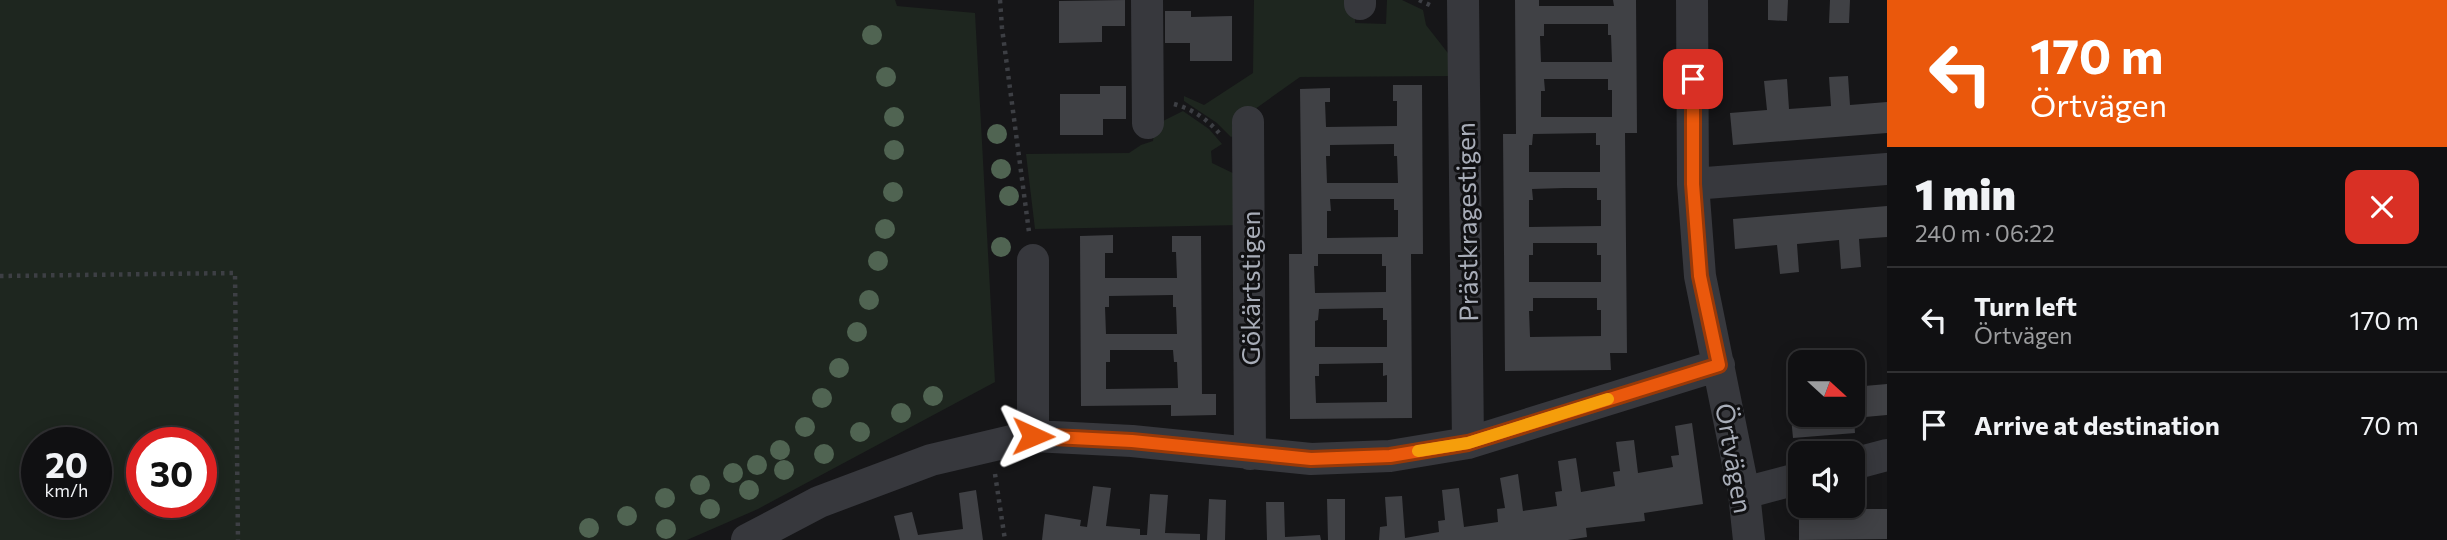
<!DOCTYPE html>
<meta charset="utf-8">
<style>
body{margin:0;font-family:Commissioner,sans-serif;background:#19191b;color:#f1f3f6;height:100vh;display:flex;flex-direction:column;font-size:26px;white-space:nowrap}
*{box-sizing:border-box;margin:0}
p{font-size:23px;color:#9c9d9f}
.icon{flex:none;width:38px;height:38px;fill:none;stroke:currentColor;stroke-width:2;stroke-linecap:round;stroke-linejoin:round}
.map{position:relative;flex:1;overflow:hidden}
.details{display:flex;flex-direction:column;background:#101012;width:560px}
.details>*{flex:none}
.hud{background:#ea580c;color:#fff;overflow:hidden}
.needle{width:46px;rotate:111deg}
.controls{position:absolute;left:1788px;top:350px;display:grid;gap:14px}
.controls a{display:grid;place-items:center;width:77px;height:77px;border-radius:14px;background:#101012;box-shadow:0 4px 18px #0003,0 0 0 2px #303032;font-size:35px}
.speed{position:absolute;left:21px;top:427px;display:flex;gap:14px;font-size:35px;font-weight:700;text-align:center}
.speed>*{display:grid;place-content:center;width:91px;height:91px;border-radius:50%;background:#101012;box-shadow:0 4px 18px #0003,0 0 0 2px #303032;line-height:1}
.speed small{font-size:18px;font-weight:400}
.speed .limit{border:10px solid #d22;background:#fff;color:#111}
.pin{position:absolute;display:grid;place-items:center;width:60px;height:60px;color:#fff;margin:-30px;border-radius:14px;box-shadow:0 4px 10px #0006}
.me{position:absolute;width:77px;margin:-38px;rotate:91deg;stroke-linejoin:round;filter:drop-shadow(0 0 5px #0008)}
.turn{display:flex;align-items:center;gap:24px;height:147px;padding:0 28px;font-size:32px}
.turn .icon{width:91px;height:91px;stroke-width:2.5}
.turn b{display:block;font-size:49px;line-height:60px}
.round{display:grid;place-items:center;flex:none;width:74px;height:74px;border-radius:14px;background:#19191b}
.summary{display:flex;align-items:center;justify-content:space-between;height:119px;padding:0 28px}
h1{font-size:42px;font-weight:800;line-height:52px}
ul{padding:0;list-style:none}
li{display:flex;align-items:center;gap:21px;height:105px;padding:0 28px;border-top:2px solid #303032}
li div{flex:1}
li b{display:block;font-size:26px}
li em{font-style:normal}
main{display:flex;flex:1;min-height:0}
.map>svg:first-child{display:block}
.green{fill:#1e261f;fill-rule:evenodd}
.building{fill:#404145;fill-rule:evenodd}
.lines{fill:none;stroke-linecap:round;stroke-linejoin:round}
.path{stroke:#3d3f44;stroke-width:4.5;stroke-dasharray:3.5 5;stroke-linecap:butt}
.minor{stroke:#37383d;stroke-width:32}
.tree{fill:#506452}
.route-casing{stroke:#983908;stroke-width:18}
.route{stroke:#ea580c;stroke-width:12}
.slow{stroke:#f59e0b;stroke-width:12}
.labels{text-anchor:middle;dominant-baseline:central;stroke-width:6;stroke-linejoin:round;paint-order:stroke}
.street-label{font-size:26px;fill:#a8adb8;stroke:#111113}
</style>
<main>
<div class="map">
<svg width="1887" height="540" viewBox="0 0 1887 540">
<rect width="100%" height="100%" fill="#161618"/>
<path class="green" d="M0,0h895l2,6 78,7 20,369 -237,127 -71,31h-687zM37,443h59v59h-59zM142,443h59v59h-59z
M1254,0h101v23l31,1 1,-24h15l21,10 3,15 25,32 5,19 -156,1 -59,42v12l-10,6 -14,-14 -33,-22v-5l20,9 49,-32z
M1183,111l26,18 13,15 -11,7 1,12 29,14 1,48 -207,4 -9,-75 103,-1 12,-8 12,-4 2,-16z"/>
<path class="building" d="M1125,0v26h-23v16l-43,1v-42z
M1515,0h24v6h75l-1,-6h23l1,133h-12l2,220h-17l1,17 -106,1 -2,-237h13zM1544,24h64v11h3l1,27h-71l-1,-26h4zM1544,79h64v11h4v27h-71v-26h4zM1596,133v12h4v27h-71v-27h3l1,-11zM1564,188h33v12h4v26l-72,1v-27h4l-1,-11zM1533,243h64v12h4v27h-72v-27h4zM1533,298h64v12h4v26l-71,1 -1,-26h4z
M1768,0h20l-1,21 -19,-1z
M1830,0h20l-1,23h-20z
M1165,11h26v6l41,-1v45h-42v-18h-25z
M1848,76l2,29 37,-3v31l-154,12 -3,-32 37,-3 -3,-29 23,-2 2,30 42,-3 -2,-29z
M1393,85h29l1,169h-12l1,164 -122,1 -1,-165h13l-2,-165 30,-1v14h-5l1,25 71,-1v-25h-4zM1394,144v12h3l1,27h-71l-1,-27h4v-11zM1330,199h64v11h4v27l-71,1v-27h4zM1318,254h64v12h4v26l-71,1 -1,-27h4zM1383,308v12h4v27h-72v-26l3,-1 1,-11zM1383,363v13l4,-1v27l-71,1 -1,-27h4v-12z
M1100,86h26v33h-23v16h-43v-41h40z
M1887,206v31l-28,2 2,28 -20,2 -2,-29 -42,4 2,28 -19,2 -3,-29 -42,4 -2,-30z
M1113,235v18h-8v25h72l-1,-26h-4v-16h29l1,158h14v21l-45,1v-11l-90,1 -1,-170zM1173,295v12h3l1,27h-71l-1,-27h4v-11zM1110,350h63l1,12h3l1,26 -72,1v-27h4z
M1887,384v31l-33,3 1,15 -62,5 -3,-31 11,-1v9h52v-28z
M1692,423l11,81 -59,9 1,8 -59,7 1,9 -19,3h-189l1,-13 7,-1 -2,-29 17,-1 3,42 34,-6 -1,-11 7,-1 -3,-30 17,-2 5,39 34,-5 -1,-13 8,-1 -5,-30 18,-4 5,37 34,-5 -2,-14 7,-1 -4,-30 18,-3 5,34 34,-6 -2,-14 7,-1 -4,-29 18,-2 4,33 35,-6 -2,-11 8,-1 -4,-29z
M1093,486l18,2 -5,38 34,3v6h7l3,-41 18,1 -3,38 35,1v6h-158l3,-26 36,6 -1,6 7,1z
M976,490l7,50h-83l-6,-24 18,-4 6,23 45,-6 -4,-36z
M1209,499l17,1 -1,40h-18z
M1327,499h18v41h-17z
M1266,502h18l1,35 35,-2 1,5h-54z
M1799,509h88v30l-88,1z"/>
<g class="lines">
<path class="path" d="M1000,0l2,28 27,204
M1419,0l15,7
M1174,104c18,5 33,15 45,29
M0,276l235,-3 3,267
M995,474l10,66"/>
<path class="minor" d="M1147,0l1,123
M1360,0v4
M1463,0l5,443
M1692,0l1,184 7,92 44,217 5,47
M1248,122l2,332
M1693,184l194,-15
M1033,436v-176
M1853,464l34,-9
M1744,493l57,-15
M747,540l72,-38 112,-42 102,-24 99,5 179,18 79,-3 78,-13 251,-78"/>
</g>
<g class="tree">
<circle cx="872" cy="35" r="10"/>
<circle cx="886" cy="77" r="10"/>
<circle cx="894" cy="117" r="10"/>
<circle cx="997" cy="134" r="10"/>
<circle cx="894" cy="150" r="10"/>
<circle cx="1001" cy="169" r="10"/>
<circle cx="893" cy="192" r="10"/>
<circle cx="1009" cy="196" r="10"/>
<circle cx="885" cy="229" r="10"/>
<circle cx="1001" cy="247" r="10"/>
<circle cx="878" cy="261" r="10"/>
<circle cx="869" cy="300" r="10"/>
<circle cx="857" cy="332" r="10"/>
<circle cx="839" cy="368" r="10"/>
<circle cx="933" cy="396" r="10"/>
<circle cx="822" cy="398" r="10"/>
<circle cx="901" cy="413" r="10"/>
<circle cx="805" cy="427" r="10"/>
<circle cx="860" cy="432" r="10"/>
<circle cx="780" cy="450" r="10"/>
<circle cx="824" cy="454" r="10"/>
<circle cx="757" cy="465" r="10"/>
<circle cx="784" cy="470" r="10"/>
<circle cx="733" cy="473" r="10"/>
<circle cx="700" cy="485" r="10"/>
<circle cx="749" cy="490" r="10"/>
<circle cx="665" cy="498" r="10"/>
<circle cx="710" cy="509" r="10"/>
<circle cx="627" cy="516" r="10"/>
<circle cx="589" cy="528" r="10"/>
<circle cx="666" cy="529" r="10"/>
</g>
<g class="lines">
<g class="route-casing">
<path id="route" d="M1033,436l99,5 179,18 79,-3 78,-13 251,-78 -19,-89 -7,-92v-105"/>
</g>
<use href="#route" class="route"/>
<path class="slow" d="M1418,451l50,-8 140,-44"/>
</g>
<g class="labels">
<g class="street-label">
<text transform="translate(1466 222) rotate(-91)">Prästkragestigen</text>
<text transform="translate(1249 288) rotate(-90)">Gökärtstigen</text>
<text transform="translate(1735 458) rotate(80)">Örtvägen</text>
</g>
</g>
</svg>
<div class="controls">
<a><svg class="needle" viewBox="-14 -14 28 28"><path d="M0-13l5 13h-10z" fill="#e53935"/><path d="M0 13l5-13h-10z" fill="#9c9d9f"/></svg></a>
<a><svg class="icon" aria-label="sound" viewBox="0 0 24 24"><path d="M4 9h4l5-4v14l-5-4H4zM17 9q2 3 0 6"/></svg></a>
</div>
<div class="speed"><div>20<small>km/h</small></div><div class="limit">30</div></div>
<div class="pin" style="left:1693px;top:79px;background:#d93025"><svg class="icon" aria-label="arrive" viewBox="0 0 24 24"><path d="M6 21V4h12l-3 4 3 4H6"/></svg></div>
<svg class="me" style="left:1033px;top:436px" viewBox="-20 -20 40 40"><path d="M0-17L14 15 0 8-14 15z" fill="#ea580c" stroke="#fff" stroke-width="4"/></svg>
</div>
<section class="details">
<div class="hud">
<div class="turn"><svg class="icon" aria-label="left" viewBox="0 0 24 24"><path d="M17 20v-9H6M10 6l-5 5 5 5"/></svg><div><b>170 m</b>Örtvägen</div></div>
</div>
<div class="summary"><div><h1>1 min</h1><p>240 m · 06:22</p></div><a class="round" style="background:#d93025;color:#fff"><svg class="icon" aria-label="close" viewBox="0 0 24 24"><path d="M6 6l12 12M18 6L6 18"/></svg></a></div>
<ul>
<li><svg class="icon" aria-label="left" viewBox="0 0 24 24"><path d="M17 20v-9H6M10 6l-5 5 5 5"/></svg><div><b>Turn left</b><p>Örtvägen</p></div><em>170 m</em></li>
<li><svg class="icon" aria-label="arrive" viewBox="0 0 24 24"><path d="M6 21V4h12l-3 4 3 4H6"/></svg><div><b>Arrive at destination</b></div><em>70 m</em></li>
</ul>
</section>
</main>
